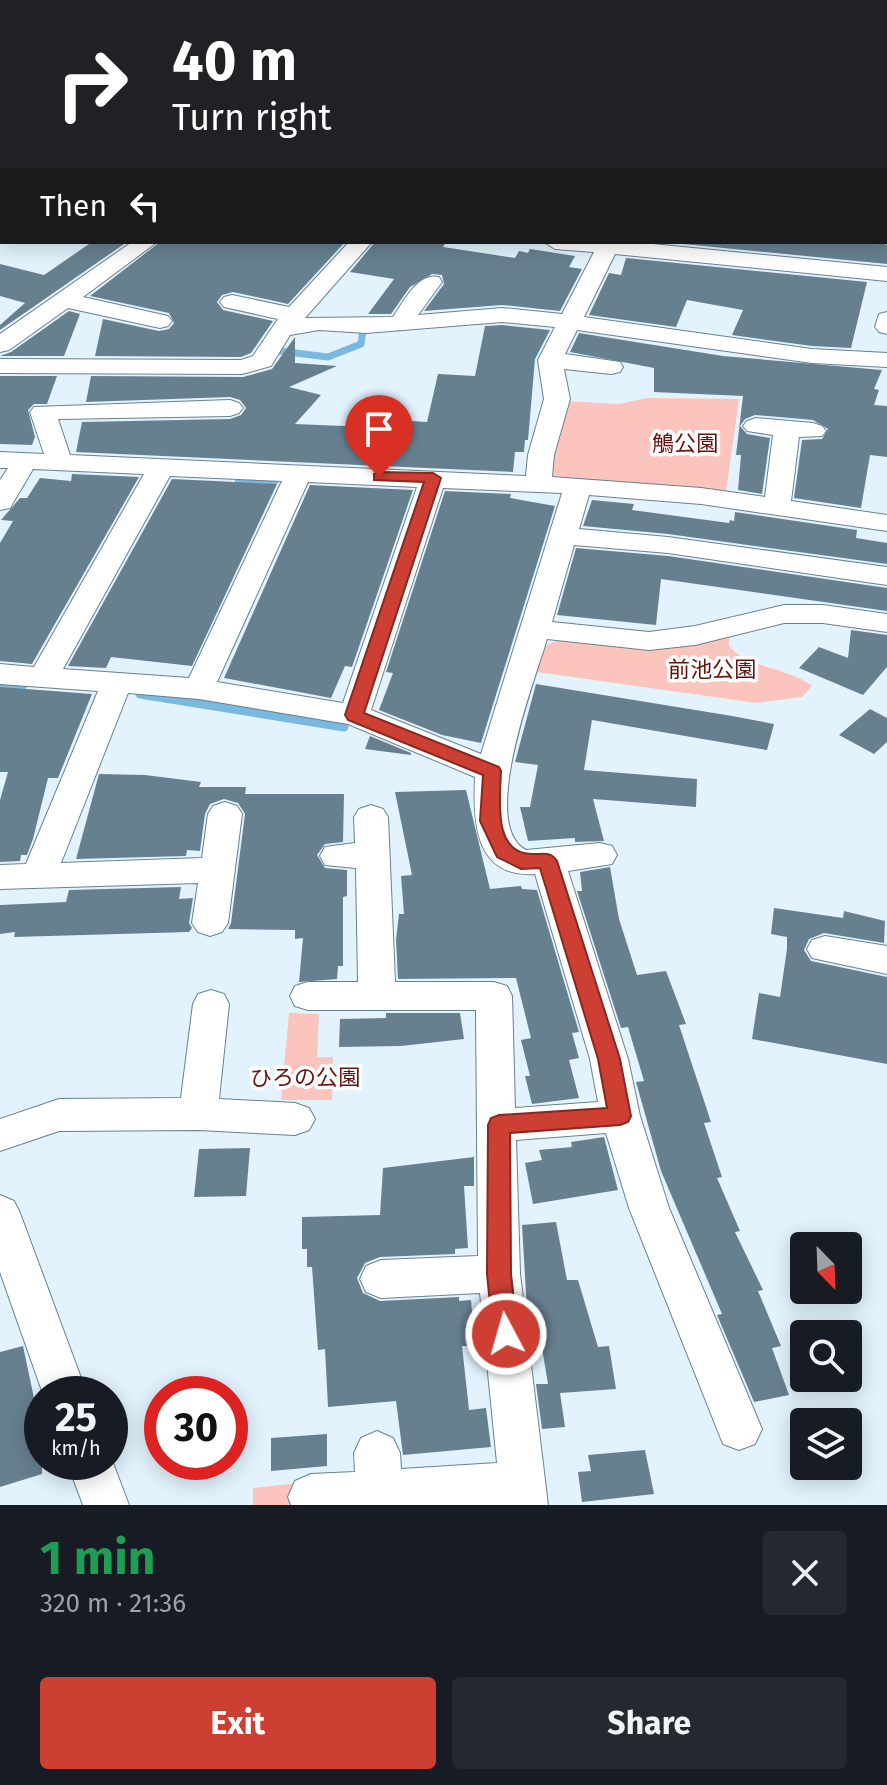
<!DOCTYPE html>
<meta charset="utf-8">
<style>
body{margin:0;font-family:"Fira Sans","Noto Sans JP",sans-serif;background:#242831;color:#f1f3f6;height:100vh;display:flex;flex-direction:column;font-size:30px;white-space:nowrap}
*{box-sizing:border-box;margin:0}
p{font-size:26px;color:#9ea1a6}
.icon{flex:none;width:44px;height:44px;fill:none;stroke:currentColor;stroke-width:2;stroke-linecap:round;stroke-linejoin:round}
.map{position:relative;height:1505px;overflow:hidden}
.panel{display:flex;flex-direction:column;background:#171b24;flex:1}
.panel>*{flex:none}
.guide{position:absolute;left:0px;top:0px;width:888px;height:244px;box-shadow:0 4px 20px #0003;background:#202124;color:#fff;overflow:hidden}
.needle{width:52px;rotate:157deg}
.tools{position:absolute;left:790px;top:1232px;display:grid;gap:16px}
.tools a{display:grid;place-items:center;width:72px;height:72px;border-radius:8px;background:#171b24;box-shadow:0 4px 20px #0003;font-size:40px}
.speed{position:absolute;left:24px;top:1376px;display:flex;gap:16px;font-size:40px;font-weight:700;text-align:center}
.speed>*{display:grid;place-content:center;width:104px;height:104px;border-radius:50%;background:#171b24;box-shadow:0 4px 20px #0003;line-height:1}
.speed small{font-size:20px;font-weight:400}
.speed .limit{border:12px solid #d22;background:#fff;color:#111}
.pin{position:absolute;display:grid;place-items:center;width:68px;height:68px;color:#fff;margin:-82px -34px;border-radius:50% 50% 50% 0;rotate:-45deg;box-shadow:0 0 8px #0007}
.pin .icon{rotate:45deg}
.me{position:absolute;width:88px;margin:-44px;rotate:354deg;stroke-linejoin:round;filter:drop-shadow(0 0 6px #0008)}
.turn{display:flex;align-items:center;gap:28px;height:168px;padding:0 40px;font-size:36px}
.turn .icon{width:104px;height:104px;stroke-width:2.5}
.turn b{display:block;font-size:56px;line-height:68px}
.then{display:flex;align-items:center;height:76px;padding:0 40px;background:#0003;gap:16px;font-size:30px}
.round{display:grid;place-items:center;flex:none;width:84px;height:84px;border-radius:8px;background:#242831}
.headline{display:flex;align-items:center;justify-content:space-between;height:136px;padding:0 40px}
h1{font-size:48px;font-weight:700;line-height:60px;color:#1e9e55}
.cta{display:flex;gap:16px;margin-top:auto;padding:16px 40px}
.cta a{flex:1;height:92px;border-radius:8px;background:#cd3f33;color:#fff;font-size:32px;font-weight:700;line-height:92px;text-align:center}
.cta a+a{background:#242831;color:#f1f3f6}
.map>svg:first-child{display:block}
.green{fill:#fbc4bc}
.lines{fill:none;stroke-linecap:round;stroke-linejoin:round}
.stream-far1{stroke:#79b9e0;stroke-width:7}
.stream{stroke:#79b9e0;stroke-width:9}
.building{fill:#678090}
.minor-casing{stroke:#688191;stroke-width:2}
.highway-casing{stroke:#688191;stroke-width:2}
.minor{fill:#fff;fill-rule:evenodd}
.highway{fill:#fff;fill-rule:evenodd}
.route{fill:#cd3f33;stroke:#852921;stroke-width:2}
.labels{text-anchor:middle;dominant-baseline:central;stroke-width:7;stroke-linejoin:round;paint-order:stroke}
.park-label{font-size:22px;fill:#65130e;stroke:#fff}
</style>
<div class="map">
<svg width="887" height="1505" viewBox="0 0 887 1505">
<rect width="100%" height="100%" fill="#e2f3fd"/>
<path class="green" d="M647,398l92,1 -13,93 -173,-16 -10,-6 19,-69 57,3z
M729,637v8c14,22 60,23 83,41l-10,11 -45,6 -220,-31 7,-26 16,-7 92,10z
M289,1013l30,1 -2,43h16l-1,43h-51z
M299,1483l1,22h-47v-17z"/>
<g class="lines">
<path class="stream-far1" d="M279,351l49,6 33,-13 2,-14
M238,479l37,2"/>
<path class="stream" d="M0,685h23
M140,694l204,33"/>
</g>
<path class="building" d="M92,242h35l-127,88v-5l25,-22 -25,-7v-32l44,11z
M160,242h185l-57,62 -55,-12 -11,3 -5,7 6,8 50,11 -22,32 -10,4 -146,-1 8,-37 56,12 10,-2 5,-6 -5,-10 -79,-17z
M375,242h71l-3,5 72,11 4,-7 9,2 2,-4 45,7 -6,11 13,2 -22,42 -58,-6 -78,6 20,-27 -2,-9 -10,-1 -22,13 -19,27h-23l26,-35 -44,-7z
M663,242h220l4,3v19z
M626,258l241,24 -16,66 -39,-2 -80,-11 11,-25 -56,-10 -11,27 -87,-12 20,-42 12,2z
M69,311l11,3 -16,42h-64l11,-4z
M502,325l48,5 -15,29 -7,81h-3l-1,12h-9l-2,20 -437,-20 6,-30 148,-3 11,-4 5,-7 -6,-8 -10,-3 -144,5 5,-26 152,1 29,-8 23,-32v26l42,3 -48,21 32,8 -26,29 98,4 2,-8 32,2 11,-48 37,2 10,-50z
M579,333l144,23 159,14 -8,19 5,1 -5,15 13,1v51l-17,-2 -9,53 -67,-10 8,-58 20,-1 6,-10 -15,-9 -58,-5 -10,4 -5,7 7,8 23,4 -8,56 -24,-4 3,-35h-5l7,-59 -89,-4v-24l-84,-16z
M57,376l-10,28h-13l-6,6 7,27 -3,8 -32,-1v-68z
M72,474l67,3 -107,187 -32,-3v-118l13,-22 -12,-1 19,-22h7l13,-20 31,3z
M172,479l105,5 -85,182 -81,-9 -5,11 -38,-2z
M310,485l103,5 -61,177 -7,-1 -14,32 -107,-20z
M445,491l66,3 -1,4 45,8 -74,237 -39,-8 -63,-25 14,-37 -7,-1z
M592,500l42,4 -2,6 97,13 1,-3 4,1 1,-9 122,18 -1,8 31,5v21l-219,-30 -85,-8z
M576,548l92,8 219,32v23l-226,-32 -5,46 -99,-10z
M851,630l36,5v32l-24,28 -64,-27 20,-21 29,11z
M536,684l196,32 42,8 -7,26 -175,-30 -8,50 113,9 -1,28 -103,-8 11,42 -29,1v-4l-47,3 -8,-34h10l8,-42 -23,-3z
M0,687l92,7 -34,84h-10l-15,61 -6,16h-6l-1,6 -20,1v-62l8,-28h-8z
M870,709l17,9v24l-13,12 -35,-19z
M370,736l41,17v2l-46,-6z
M99,774l46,1 56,7 -2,5h47l-1,7h99l-1,48 -18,2 -8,11 8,13 22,2v26l-4,1v69h-5l-1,13 -38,3 4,-44 -8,1v-9l-67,-1 3,-6 14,-109 -7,-11 -14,-4 -14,5 -5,10 -5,37 -13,-1 -1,6 -110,3z
M466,790l24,99 31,-3 1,3 15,1 42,142 -7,1 7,25 -10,2 10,38 -47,6 -7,-28h5l-9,-36 10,-2 -15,-60 -118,1 -2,-39 3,-26h5l-3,-38 11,-1 -17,-83z
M610,867l9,52 18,56 29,-4 20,53 -7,1 32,97 -7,1 18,54 -5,1 23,53 -5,1 28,58 -5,1 23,55 -9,2 17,47 -35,7 -37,-87 5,-1 -61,-143 -25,-89 8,-1 -16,-54 -7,1 -44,-137h5l-2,-19z
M181,887l-2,12 14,-1 -4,25 3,5 -3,4 -175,5 1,-5 -15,2v-29l66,-3 3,-12z
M774,908l69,10 1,-7 41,10 -1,22 -60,-10 -15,6 -5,11 7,11 76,16v87l-135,-25 7,-46 21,4 7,-48v-12l-16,-3z
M386,1013h74l4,26 -63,7 -62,1 1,-28 46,-1z
M604,1137l14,53 -85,14 -8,-41 17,-3 -3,-10 33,-3 -1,-5z
M250,1148l-4,48 -52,1 5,-48z
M474,1157v29h-10l4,62 -13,1v5l-75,3 -15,6 -8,15 6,15 17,8 79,-4v4l12,-1 4,46h-13l7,64 17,-2 5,39 -88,8 -7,-54 -68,6 -3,-58 -7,1 -6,-83h-5v-18h-5v-32l78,-2 3,-47z
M556,1222l11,58h11l20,67 11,-1 7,43 -56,4 5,34 -23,2 -6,-45h12l-9,-54 -6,1 -6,-21 -5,-85z
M23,1346l19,90v38l-42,13v-135z
M327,1434v32l-56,5v-33z
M645,1450l9,44 -72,8 -4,-30 13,-1 -3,-16z"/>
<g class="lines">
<g class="minor-casing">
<path id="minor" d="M39,0h31l2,2h-31z
M409,0h20l2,2h-20z
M716,0h34l2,2h-34z
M2,80v12l-2,1v-12z
M886,129h1v13h-1z
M0,141h2l-2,13z
M0,195h2v13h-2z
M886,227l1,1v14l-1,-1z
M132,242h25l-74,55 85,19 4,5 -4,5 -8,2 -92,-20 -59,42 -9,2v-18z
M349,242h23l-67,76 88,-1c11,-16 25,-45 46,-40l3,5 -24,33 84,-7 60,6 32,-62 -39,-3 -11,-7h88l255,25v14l-272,-27 -31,63 228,32 75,4v14l-75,-4 -235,-33 -12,24 55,8 3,5 -3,5 -9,2 -47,-5 6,30 -16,56 -2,22 149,11 64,9 8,-62 -26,-4 -4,-5 4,-5 9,-3 57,5 9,3 4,5 -4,5 -23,1 -8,64 96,14v16l-186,-27 -112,-9 -10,34 89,8 219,30v18l-219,-32 -94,-8 -22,77 97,10 46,-6 89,-21h39l64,9v18l-64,-9h-39l-89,22 -46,5 -102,-11c-12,41 -69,186 -21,211l74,-7 12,3 5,9 -5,9 -44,7 60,188 12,57 29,92 93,221 -7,15 -16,6 -16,-6 -94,-236 -23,-75 -90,7 4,134 28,231h-257l-3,-8 7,-16 16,-7 44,-2 -1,-19 7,-15 16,-7 16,7 7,15 1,16 96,-6 -17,-170 -99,5 -15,-6 -6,-13 6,-13 15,-6 97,-4 -2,-246h-168l-13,-4 -5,-10 5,-10 13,-4h50l-2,-114 -31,-3 -5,-9 5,-9 30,-4 -1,-26 5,-8 12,-4 12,4 5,8 7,165h99l13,4 5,10 3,112 83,-6 -8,-43 -55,-185c-61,4 -62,-53 -60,-97l-127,-53 -149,-25 -71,-6 -67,170 141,-5 6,-44 5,-8 12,-4 12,4 5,8 -14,109 -6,9 -12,4 -12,-4 -6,-9 6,-40 -198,6v-24l26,-1 72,-173 -98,-7v-20l34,3 110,-193 -111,-5 -23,39 -10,2v-30l8,-12h-8v-16l44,2 -14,-42 4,-5 196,-7 9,3 4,5 -4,5 -9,3 -172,3 12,36 456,21 2,-21 16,-56 -6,-39 17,-33 -53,-5 -136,11 -47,-3 -29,5 -19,31 -29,8 -242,-1v-14l241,1 12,-4 25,-37 -54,-12 -4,-5 4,-5 8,-2 57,12zM170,476l112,5 -93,197 -126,-9zM308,482l109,5 -74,216 -126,-21zM443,488l119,5 -81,261 -110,-44z
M887,312v22l-8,-2 -4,-5 4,-13z
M825,936l62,10v28l-75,-16 -5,-9 5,-9z
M211,990l13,4 5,10 -10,95 76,4 14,5 6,11 -6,11 -14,5 -97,-5 -139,1 -59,20v-32l59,-20 122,-1 12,-94 5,-10z
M0,1195l14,6 6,12 67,181h-44l-43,-122z
M110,1455l19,50h-46l-16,-43h43z"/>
</g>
<g class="highway-casing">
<path id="highway" d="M766,0h41l1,2h-41z
M886,5h1v14h-1z"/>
</g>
<use href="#minor" class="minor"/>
<use href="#highway" class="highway"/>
</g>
<path class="route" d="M379,472l54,1 8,5 -77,235 135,54 2,4c-1,29 -9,85 34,83 10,0 16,-2 22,7l63,198 11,57 -3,6 -8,3 -110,8 1,141 7,60 -3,8 -9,3 -9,-3 -4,-8 -6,-60 1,-149 3,-7 8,-3 108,-7 -9,-49 -58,-191 -19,1 -24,-12 -17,-36 3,-46 -135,-55 -3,-5 79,-233 -50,-2v-6z"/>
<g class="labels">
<g class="park-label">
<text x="685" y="443">鵤公園</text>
<text x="712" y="669">前池公園</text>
<text x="305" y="1077">ひろの公園</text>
</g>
</g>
</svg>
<div class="tools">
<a><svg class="needle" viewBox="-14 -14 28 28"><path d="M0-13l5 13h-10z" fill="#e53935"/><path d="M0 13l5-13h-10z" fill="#9ea1a6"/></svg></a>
<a><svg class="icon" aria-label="search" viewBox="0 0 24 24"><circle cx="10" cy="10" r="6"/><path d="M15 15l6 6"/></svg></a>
<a><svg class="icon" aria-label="layers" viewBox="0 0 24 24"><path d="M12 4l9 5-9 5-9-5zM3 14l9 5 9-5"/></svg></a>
</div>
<div class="speed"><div>25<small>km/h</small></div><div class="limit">30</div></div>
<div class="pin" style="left:379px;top:477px;background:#d93025"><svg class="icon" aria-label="arrive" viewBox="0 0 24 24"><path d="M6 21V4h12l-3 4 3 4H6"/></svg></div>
<svg class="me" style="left:506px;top:1334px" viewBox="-20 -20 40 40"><circle r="17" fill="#cd3f33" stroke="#fff" stroke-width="3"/><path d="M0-11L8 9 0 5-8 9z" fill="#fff"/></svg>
<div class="guide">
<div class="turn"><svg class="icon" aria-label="right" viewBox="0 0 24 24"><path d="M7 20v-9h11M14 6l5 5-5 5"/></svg><div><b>40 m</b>Turn right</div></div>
<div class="then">Then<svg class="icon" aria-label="left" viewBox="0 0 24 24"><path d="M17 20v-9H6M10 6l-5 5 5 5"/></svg></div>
</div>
</div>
<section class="panel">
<div class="headline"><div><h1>1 min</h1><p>320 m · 21:36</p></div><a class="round"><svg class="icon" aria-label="close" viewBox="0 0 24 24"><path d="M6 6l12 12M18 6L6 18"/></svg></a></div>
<div class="cta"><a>Exit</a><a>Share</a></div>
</section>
